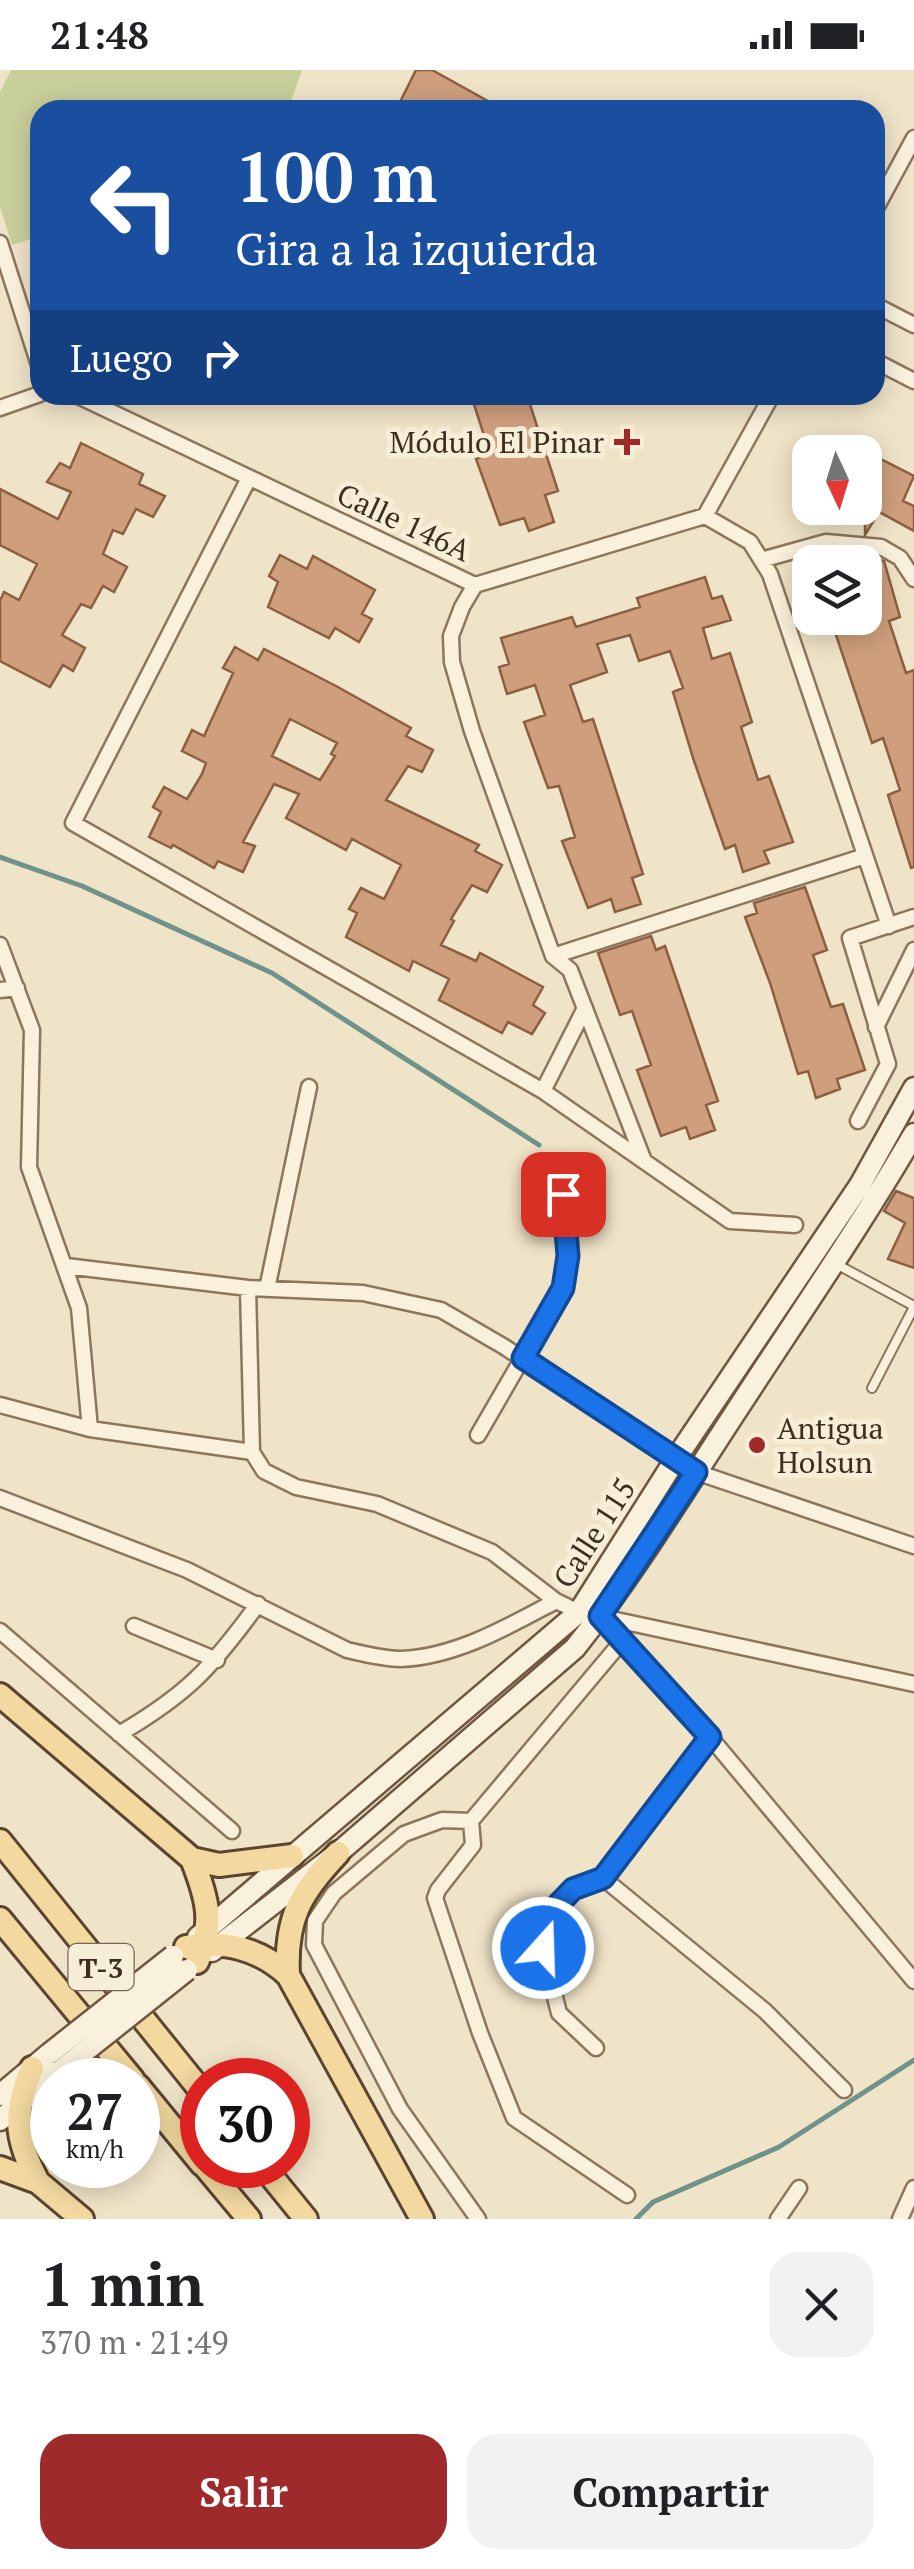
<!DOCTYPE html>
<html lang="es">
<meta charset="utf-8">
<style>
body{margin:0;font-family:"PT Serif",serif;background:#f2f2f2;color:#202124;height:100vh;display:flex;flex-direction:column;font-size:38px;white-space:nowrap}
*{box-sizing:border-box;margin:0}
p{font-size:32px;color:#757577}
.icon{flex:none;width:55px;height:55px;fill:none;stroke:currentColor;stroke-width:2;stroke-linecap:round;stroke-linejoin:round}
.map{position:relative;height:2149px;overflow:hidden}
.panel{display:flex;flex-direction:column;background:#fff;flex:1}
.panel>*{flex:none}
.banner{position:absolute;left:30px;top:30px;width:855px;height:305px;border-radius:30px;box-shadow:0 5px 25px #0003;background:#1a4fa0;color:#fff;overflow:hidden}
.needle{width:65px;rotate:176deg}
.controls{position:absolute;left:792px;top:365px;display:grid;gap:20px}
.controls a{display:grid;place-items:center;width:90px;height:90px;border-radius:20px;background:#fff;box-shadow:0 5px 25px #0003;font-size:50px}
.speed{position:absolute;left:30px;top:1988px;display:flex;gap:20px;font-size:50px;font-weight:700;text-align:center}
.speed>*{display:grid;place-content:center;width:130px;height:130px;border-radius:50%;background:#fff;box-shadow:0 5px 25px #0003;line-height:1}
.speed small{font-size:25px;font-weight:400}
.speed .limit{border:15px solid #d22;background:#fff;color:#111}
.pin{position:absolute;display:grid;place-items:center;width:85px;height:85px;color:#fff;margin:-42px;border-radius:20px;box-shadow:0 5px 15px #0006}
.me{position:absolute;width:110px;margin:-55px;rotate:20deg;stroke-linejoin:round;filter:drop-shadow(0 0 8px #0008)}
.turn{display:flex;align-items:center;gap:35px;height:210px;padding:0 40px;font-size:45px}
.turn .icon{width:130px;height:130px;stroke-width:2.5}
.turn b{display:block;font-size:70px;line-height:85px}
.then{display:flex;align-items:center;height:95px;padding:0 40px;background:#0003;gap:20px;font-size:38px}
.round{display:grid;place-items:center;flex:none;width:105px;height:105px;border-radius:30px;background:#f2f2f2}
.headline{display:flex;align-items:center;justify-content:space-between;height:170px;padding:0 40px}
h1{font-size:60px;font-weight:700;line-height:75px}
.action{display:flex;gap:20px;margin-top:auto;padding:20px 40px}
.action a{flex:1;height:115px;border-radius:30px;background:#9e2a2b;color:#fff;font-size:40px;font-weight:700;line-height:115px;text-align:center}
.action a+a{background:#f2f2f2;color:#202124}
.status{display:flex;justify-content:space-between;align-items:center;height:70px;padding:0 50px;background:#fff;direction:ltr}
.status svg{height:28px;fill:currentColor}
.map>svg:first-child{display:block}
.green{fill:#c9cf9b}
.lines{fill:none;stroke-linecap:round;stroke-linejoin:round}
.stream{stroke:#6f938a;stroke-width:5}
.building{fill:#cf9f7d;stroke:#8d5f41;stroke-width:2.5;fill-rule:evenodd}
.service-casing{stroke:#8d765c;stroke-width:12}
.minor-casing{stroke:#8d765c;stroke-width:19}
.secondary-casing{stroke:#6f573f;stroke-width:25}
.primary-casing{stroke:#5b4430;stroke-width:28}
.service{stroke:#faf1dc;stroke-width:8}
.minor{stroke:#faf1dc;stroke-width:14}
.secondary{stroke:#faf1dc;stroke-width:20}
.primary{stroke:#f3d9a0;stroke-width:22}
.secondary-bridge-casing{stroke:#6f573f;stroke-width:25;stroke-linecap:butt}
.secondary-bridge{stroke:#faf1dc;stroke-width:20}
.route-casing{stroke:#114b97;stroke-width:25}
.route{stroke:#1a73e8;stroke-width:18}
.poi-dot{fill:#9e2a2b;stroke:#f7eed8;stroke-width:4}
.labels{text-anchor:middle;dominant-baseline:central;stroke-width:10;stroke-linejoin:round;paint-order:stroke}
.shield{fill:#f7eed8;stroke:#756857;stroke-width:2.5}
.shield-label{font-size:28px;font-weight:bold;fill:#3d2e20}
.poi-label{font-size:30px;fill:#3d2e20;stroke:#f7eed8;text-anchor:end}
.street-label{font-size:30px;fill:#3d2e20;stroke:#f7eed8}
</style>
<div class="status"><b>21:48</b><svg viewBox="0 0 49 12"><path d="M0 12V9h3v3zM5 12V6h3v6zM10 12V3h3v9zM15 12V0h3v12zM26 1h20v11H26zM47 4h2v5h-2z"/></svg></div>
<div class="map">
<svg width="914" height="2149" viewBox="0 0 914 2149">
<rect width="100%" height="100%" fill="#f0e4c8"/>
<path class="green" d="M11,0h291l-14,40h-248v126l-28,9 -12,-38v-115z"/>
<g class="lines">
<path class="stream" d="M0,787l82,29 190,87 267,172
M636,2149l17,-17 126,-55 135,-87"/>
</g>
<path class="building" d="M416,0h16l72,40h-108z
M471,325h56l31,96 -13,4 9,27 -25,9 -5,-13 -24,7 -24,-66 14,-5z
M81,373l62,31 -4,10 26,12 -12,21 -17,-8 -13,25 -10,-4 -10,24 24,13 -13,25 -11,-6 -12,22 -10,-4 -19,31 23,13 -12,23 -10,-6 -13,22 -50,-26v-60l4,-9 15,8 18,-36 -37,-19v-56l58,30 13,-27 -24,-10 13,-19 10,5z
M865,381l49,25 -11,25 11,5v25l-35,-19 -14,23v-11l-34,-16h34z
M280,485l27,14 6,-13 62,34 -13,24 10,5 -13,23 -24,-14 -6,10 -61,-31 10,-25 -9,-6z
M865,486l19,5 16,56 -11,4 17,52 8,-3v197l-3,1 -23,-73 12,-5 -17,-52 -11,5 -38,-114 24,-8 -1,-3h8z
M705,507l7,22 10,-3 9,24 -28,8 9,31 18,-6 22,69 -11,5 17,53 11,-4 24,66 -29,9 5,12 -26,9 -8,-27 -10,4 -31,-88 -21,-69 10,-4 -13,-37 -31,10 -9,-26 -33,9 10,28 -37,13 13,37 10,-3 50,155 -11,4 9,26 -26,8 -4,-13 -23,9 -26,-67 13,-4 -16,-51 -11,2 -24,-66 21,-7 -10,-30 -28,9 -8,-27 10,-3 -8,-26 71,-21 4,10 64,-20 -3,-9z
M235,577l23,13 6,-11 72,37 75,42 -5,8 27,14 -11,22 -14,-6 -22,34 93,45 -4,6 27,14 -15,27 -15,-7 -21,34 3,2 -13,24 35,16 4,-8 63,34 -10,18 12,8 -13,21 -24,-12 -6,11 -63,-33 10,-21 -36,-18 -4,10 -63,-34 11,-24 -8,-4 12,-21 23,11 17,-34 -49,-26 -6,11 -60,-32 13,-24 -25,-10 -31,58 12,4 -12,26 -25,-11 -4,7 -41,-23 -2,3 -22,-11 12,-25 -8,-5 11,-20 23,12 15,-25 4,-11 -24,-12 10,-21 12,6 29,-63 -10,-5zM290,649l47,24 -6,11 4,2 -15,24 -48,-24z
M805,817l22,63 -14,5 18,52 12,-3 22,66 -28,9 3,10 -24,9 -8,-27 -10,3 -28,-91 -25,-66 12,-4 -3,-10z
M651,866l5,14 9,-4 53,155 -12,4 9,25 -25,9 -4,-12 -25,9 -24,-66 14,-5 -19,-54 -12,4 -22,-62z
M896,1121l18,7v70l-26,-9 17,-36 -21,-12z"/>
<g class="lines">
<g class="service-casing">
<path id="service" d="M838,1195l76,41
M872,1318l42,-81"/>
</g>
<g class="minor-casing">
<path id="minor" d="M875,140l39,-72
M0,173l40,125
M875,235l39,20
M875,291l39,20
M76,325l399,190 230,-69 67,-121
M0,338l40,-14
M248,410l-175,343 470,268 187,130 65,4
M705,446l45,26 20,32 119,352
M761,490l65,-18 55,5 19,11 14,21
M475,515l-13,22 -11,29 1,26 20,69 81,225 17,14 74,191
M0,875l32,85 -3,137 50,141 11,121
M553,886l312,-100
M0,920l17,-2
M876,957l38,-77
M543,1021l42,-83
M858,1051l30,-57 -38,-126 64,-21
M66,1196l182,22 115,5 78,17 62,36 193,126 218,74
M248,1218l4,164 12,19 32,16 81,17 115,48 64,49 23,11 335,72
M267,1219l42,-202
M0,1335l90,24 162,23
M478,1365l85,-147 4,-32 -4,-62
M0,1428l187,72 160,80c17,4 37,9 54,9 55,-2 108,-33 155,-58
M601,1547l109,120 204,244
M134,1556l83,34
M0,1561l232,200
M623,1570l-152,181 2,24 -35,45 -3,8 45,135 34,85 113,77
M119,1664c69,-40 93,-67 139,-130
M710,1667l-107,141 162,133 79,79
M471,1751l-29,-1 -38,14 -70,59 -19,28 -1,24 86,164 78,110
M596,1978l-37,-35 -16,-64 10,-39 20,-21 30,-11
M778,2149l21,-31
M900,2149l14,-31"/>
</g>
<g class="secondary-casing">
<path id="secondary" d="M198,1867l381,-325 96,-152 185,-275 54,-97
M212,1881l126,-98 237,-205c58,-73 107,-154 158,-232 61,-94 125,-186 181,-282
M0,2025l49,-41
M0,2050l60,-49"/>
</g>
<g class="primary-casing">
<path id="primary" d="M0,1625l192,164 27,6 73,-9
M0,1771l202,251
M192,1789c15,38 23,65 5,103
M0,1849l133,161
M186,1877c39,-7 72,1 102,28l134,244
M288,1905c-3,-56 12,-82 50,-122
M32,1998c-19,46 -17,70 6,114
M138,2016l64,78
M204,2095l45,54
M262,2095l44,54
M0,2098l38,14 44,37"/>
</g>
<use href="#service" class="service"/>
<use href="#minor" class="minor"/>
<use href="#secondary" class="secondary"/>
<use href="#primary" class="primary"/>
<g class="secondary-bridge-casing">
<path id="secondary-bridge" d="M49,1984l124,-98
M60,2001l127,-101"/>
</g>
<use href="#secondary-bridge" class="secondary-bridge"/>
</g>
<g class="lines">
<g class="route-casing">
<path id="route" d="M543,1878l10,-38 20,-21 30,-11 107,-141 -110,-121 96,-144 -173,-114 40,-70 5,-32 -5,-62"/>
</g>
<use href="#route" class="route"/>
</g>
<g class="poi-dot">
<path d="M622 357h10v10h10v10h-10v10h-10v-10h-10v-10h10z"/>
<circle cx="757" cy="1375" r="10"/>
</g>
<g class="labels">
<rect class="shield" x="68.5" y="1874" width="65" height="46" rx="8"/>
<g class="shield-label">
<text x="101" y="1897">T-3</text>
</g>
<g class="poi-label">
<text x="604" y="372">Módulo El Pinar</text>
<text x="777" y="1358" text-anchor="start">Antigua<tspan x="777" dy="34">Holsun</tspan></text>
</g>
<g class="street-label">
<text transform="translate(404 452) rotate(25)">Calle 146A</text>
<text transform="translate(594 1463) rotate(-57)">Calle 115</text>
</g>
</g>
</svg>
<div class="controls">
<a><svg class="needle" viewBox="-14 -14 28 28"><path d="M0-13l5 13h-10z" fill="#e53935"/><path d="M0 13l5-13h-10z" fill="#757577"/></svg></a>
<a><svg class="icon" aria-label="layers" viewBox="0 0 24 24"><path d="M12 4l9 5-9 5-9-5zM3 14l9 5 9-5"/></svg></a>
</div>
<div class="speed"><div>27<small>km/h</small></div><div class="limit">30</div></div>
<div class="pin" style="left:563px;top:1124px;background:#d93025"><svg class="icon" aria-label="arrive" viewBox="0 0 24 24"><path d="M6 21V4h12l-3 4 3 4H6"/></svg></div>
<svg class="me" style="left:543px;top:1878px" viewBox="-20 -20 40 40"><circle r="17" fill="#1a73e8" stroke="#fff" stroke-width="3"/><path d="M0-11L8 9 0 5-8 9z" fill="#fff"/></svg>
<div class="banner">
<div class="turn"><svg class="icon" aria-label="left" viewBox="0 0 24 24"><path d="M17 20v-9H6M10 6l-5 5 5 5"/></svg><div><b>100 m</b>Gira a la izquierda</div></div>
<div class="then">Luego<svg class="icon" aria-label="right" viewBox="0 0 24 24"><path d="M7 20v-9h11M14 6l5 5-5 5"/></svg></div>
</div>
</div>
<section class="panel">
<div class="headline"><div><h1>1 min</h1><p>370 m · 21:49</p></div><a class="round"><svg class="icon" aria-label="close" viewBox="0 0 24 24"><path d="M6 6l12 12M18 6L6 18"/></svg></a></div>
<div class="action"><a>Salir</a><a>Compartir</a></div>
</section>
